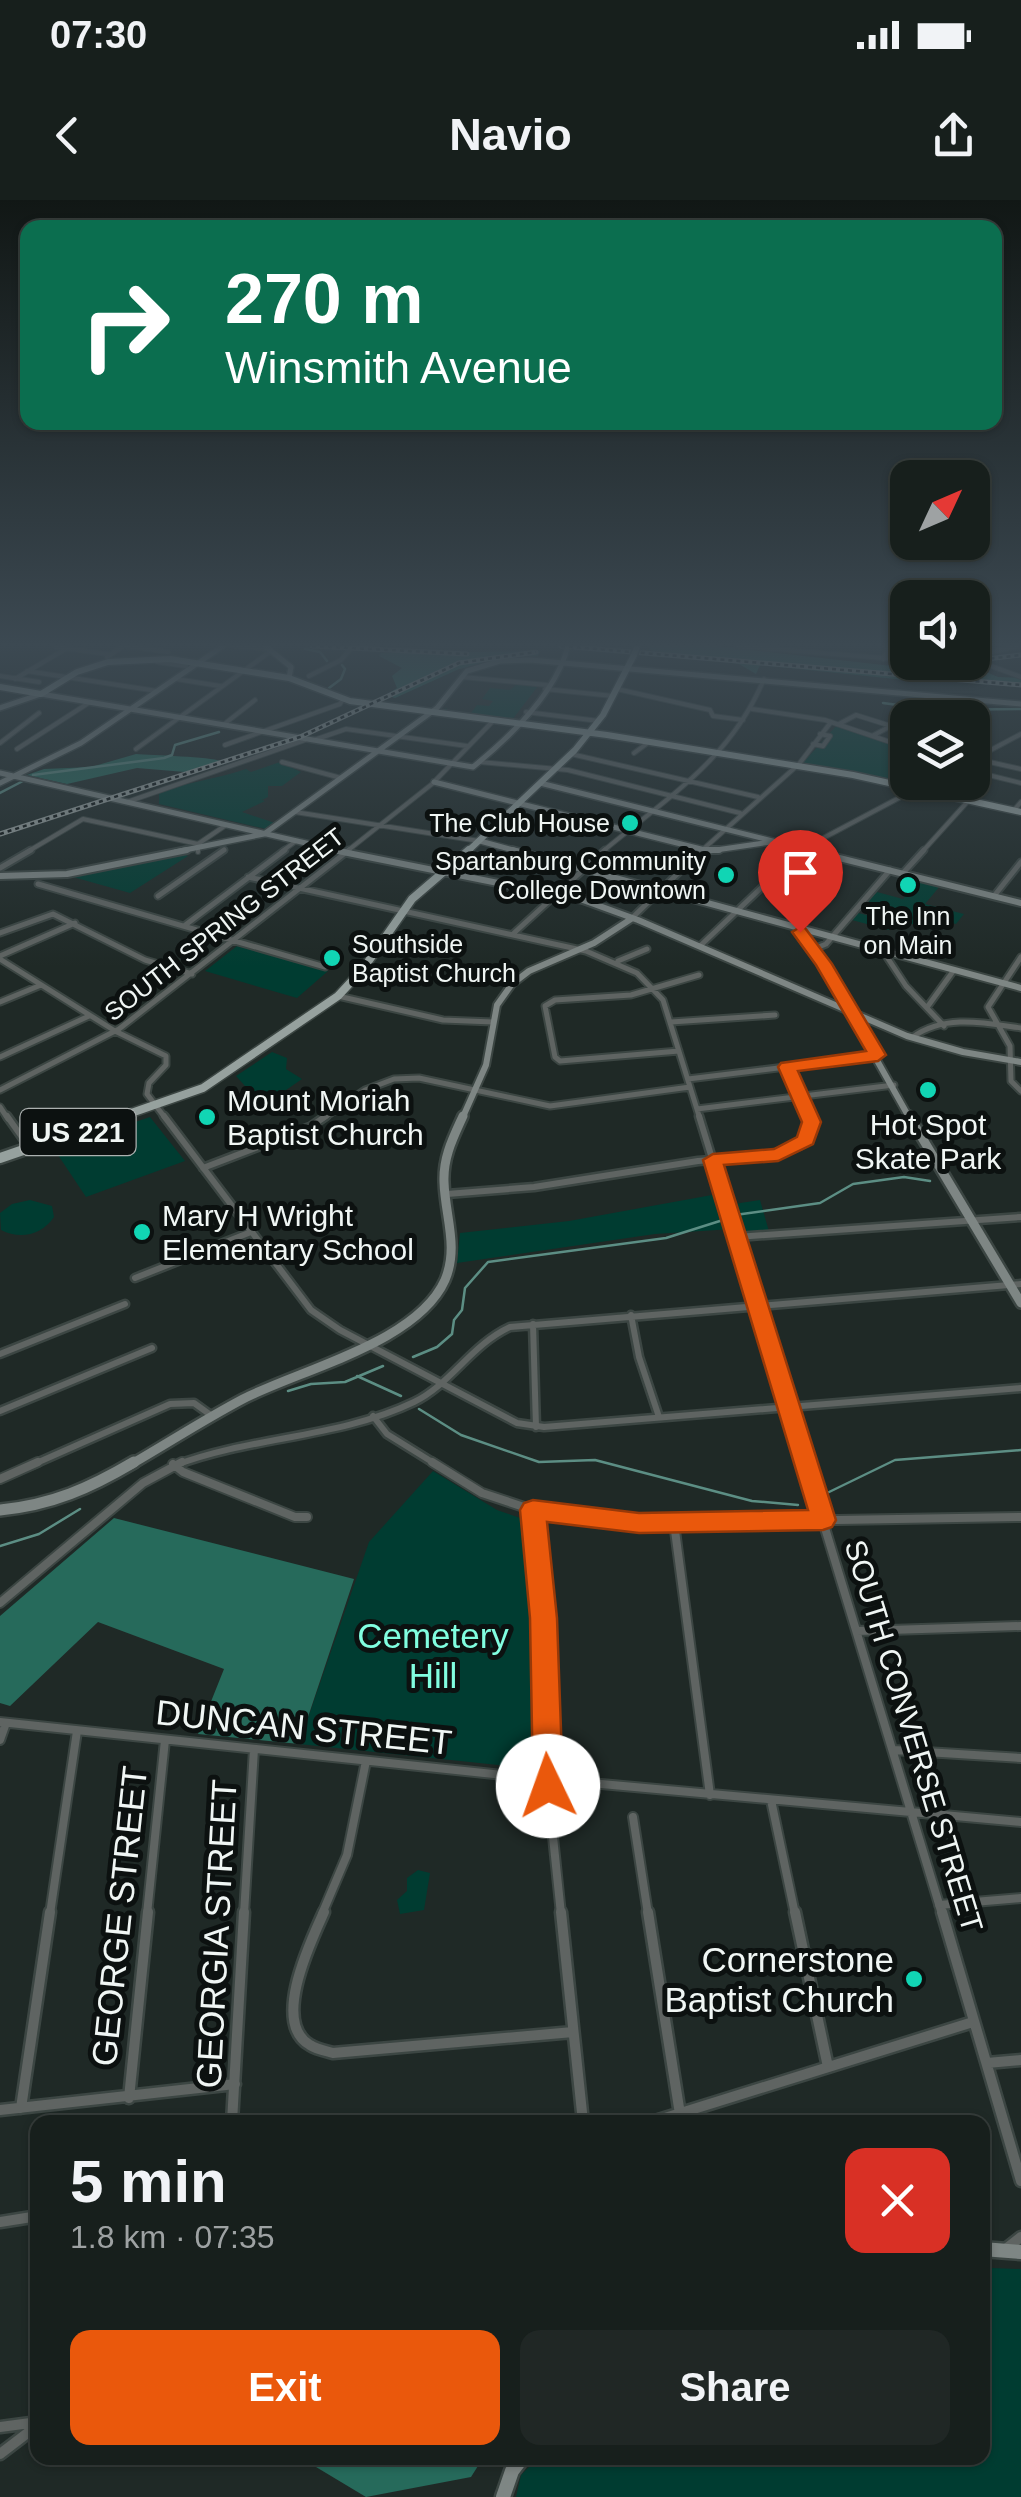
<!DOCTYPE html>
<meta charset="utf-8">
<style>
body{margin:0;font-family:Arial,sans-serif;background:#202725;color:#f1f3f6;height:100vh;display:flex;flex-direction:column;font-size:38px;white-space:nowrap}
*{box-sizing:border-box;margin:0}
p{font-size:32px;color:#9ea2a3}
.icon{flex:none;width:55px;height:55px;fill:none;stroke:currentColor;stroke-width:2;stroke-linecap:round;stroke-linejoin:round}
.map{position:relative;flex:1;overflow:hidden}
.panel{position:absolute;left:30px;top:1915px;width:960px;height:350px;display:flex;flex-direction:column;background:#171f1c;border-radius:20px;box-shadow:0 2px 8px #0004,0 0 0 2px #363d3b}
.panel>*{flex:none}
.hud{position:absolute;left:20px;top:20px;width:982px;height:210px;border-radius:20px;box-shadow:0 2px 8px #0004,0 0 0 2px #363d3b;background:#0b6e4f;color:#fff;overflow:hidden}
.needle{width:65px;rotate:46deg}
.controls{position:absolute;left:890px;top:260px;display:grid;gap:20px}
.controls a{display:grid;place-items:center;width:100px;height:100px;border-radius:20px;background:#171f1c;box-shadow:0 2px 8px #0004,0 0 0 2px #363d3b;font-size:50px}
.pin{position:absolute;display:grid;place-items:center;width:85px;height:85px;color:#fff;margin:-102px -42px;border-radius:50% 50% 50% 0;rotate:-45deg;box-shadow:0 0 10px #0007}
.pin .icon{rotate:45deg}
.me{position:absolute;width:110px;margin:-55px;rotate:357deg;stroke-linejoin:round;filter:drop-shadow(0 0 8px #0008)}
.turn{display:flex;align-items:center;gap:35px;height:210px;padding:0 40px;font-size:45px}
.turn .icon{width:130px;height:130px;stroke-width:2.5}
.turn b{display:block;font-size:70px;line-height:85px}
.round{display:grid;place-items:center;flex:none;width:105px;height:105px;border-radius:20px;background:#202725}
.overview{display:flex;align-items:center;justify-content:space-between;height:170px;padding:0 40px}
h1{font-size:60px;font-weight:800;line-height:75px}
.primary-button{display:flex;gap:20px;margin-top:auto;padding:20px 40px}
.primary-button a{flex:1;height:115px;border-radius:20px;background:#ea580c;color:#fff;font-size:40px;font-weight:800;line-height:115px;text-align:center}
.primary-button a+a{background:#202725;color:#f1f3f6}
.status{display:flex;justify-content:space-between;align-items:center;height:70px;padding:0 50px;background:#171f1c;direction:ltr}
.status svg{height:28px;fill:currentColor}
header{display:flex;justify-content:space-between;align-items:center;height:130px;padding:0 40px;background:#171f1c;font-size:45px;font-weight:800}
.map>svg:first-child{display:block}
.green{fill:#003c31}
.forest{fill:#266a5b}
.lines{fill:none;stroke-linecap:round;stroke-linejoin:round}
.stream{stroke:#5c8e84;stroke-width:2.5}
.street-far4-casing{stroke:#3c4643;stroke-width:6}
.street-far3-casing{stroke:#3c4643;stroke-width:9}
.street-far2-casing{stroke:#3c4643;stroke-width:11}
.street-far1-casing{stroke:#3c4643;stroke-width:12}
.street-casing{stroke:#3c4643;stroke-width:15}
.secondary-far4-casing{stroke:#3c4643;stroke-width:8}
.secondary-far3-casing{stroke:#3c4643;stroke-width:10}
.secondary-far2-casing{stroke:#3c4643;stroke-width:14}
.secondary-far1-casing{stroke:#3c4643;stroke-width:16}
.secondary-casing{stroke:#3c4643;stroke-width:19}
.primary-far2-casing{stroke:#3c4643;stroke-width:9}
.primary-far1-casing{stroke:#3c4643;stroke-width:11}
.primary-casing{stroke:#3c4643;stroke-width:15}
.street-far4{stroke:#5f6462;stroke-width:4}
.street-far3{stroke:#5f6462;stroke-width:5}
.street-far2{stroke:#5f6462;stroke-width:6}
.street-far1{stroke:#5f6462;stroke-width:8}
.street{stroke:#5f6462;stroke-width:10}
.secondary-far4{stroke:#7e8684;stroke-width:5}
.secondary-far3{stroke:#7e8684;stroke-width:6}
.secondary-far2{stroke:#7e8684;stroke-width:9}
.secondary-far1{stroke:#7e8684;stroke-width:11}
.secondary{stroke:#7e8684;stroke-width:14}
.primary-far2{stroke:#96a19e;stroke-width:6}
.primary-far1{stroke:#96a19e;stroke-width:8}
.primary{stroke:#96a19e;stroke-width:10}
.rail-casing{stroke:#9aa29f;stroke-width:5}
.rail{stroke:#0c1110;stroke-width:2.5;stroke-dasharray:4;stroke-linecap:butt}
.primary-bridge-casing{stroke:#3c4643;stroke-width:9;stroke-linecap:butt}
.primary-bridge{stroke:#96a19e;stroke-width:6}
.route{fill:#ea580c;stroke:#983908;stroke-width:2.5}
.poi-dot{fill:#11d5b4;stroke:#0c1110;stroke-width:4}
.labels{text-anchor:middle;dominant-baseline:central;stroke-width:10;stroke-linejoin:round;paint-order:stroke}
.far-poi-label{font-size:25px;fill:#f0f6f4;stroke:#0c1110;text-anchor:end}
.far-street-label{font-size:25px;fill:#f0f6f4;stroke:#0c1110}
.shield{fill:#0c1110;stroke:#acb1b0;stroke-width:2.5}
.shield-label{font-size:28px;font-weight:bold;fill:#f0f6f4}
.poi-label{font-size:30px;fill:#f0f6f4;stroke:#0c1110;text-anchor:start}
.street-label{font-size:30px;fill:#f0f6f4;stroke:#0c1110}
.near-park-label{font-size:35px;fill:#81fee0;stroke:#0c1110}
.near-street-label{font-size:35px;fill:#f0f6f4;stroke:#0c1110}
.near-poi-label{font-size:35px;fill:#f0f6f4;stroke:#0c1110;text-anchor:end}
</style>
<div class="status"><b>07:30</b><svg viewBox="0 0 49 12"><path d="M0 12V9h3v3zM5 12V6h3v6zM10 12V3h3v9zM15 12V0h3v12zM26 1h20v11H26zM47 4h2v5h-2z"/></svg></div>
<header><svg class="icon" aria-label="back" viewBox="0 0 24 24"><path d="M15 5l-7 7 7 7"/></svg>Navio<svg class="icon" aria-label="share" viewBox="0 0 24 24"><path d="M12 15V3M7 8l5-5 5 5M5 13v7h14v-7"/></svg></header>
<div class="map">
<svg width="1021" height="2297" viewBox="0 0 1021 2297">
<rect width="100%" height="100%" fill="#1f2926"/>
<path class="green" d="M517,484l21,2 -26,34 -70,-10 5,-2 -1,3 25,2 6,-8 12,1 4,-5 -11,-2 8,-11 20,2z
M837,525l70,26v5l-11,6 11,7 1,13 -106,-18z
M280,562l21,10 -19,14h-14v11l-6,3 3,1 -23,11 33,11 -9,6 -107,-25v-12c30,-10 57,-13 87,-23l5,3z
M183,654l5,2 -58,37 -57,-16z
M920,681l20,5 -15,18 39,10 -8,10 -26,-7 -7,10 -26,-7 -8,10 -37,-10 6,-7 29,7 6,-6 7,1 3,-5 -22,-6 -6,5 10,5 -24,-5 16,-17 26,7z
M237,746l91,25 -31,27 -92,-27z
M272,852l15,6 -1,11 16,10 -39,27 -27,-30z
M150,917l35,44 -99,36 -32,-48z
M723,993l4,12 33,-5 10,35 -33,2 -4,-8 -78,5 -198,29 3,-30 109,-12z
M30,1000l22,6 2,11c-12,18 -34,23 -53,13l-1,-17 12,-9z
M433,1271l64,39 26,9 9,78 3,172 -236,-25 70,-202z
M418,1670l12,3 -6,37 -24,4 -3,-14 10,-9v-13z
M991,2068l30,1v228h-505l5,-22 17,-17h444l1,-188z"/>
<path class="forest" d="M651,446h65l202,23 52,-4 28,12 23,1v5l-81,-7 -15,6 -165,-17 -4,9 -17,-10 -90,-14z
M540,451l-2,5 -79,13 -64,29 -9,-3 11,-7 -5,-12 10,-8 -23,-12 2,-3z
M136,554c15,1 76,3 84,7l-35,11 -48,-4 -70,16 -40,-9 17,-6 47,-2z
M114,1318l240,61 -55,165 -101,-10 26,-65 -126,-47 -88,84 -10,-3v-87z
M301,2258h182l-12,19 -105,20z"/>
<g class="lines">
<path class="stream" d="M305,449l15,3 7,9
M329,488l12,-9 4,-10 -3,-4
M883,503l52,7 86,-1
M33,575l131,-17 8,-3 3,-10 44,-13
M0,593l23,-12
M735,1015l85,-12 33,-19 51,-7 26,4
M413,1157l24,-10 15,-13 2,-14 8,-10 3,-22 23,-26 178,-24 57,-18
M357,1176l44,20
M288,1191l23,-7 34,-2 38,-16
M419,1209l42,26 78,27 56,-2 157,41 46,4
M825,1294l70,-34 126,-10
M0,1346l39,-12 41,-25"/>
<g class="street-far4-casing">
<path id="street-far4" d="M127,446l41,6
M233,446l35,3
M736,446l172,14
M56,447l52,7
M972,456l48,-10
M107,457l16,-11
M883,459l5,-10 -4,-3
M972,459l49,18
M157,462l29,4
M27,471l130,20
M0,476l39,6
M309,476l32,-16 12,-14
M462,477l85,8
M15,479l52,-31
M176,479l44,7
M545,489l68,7
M617,489l93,21 3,6 30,4
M752,509l73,11 83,28
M526,512l73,9
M839,524l17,-9 35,11 -17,9
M223,525l32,-25
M314,540l32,-11 121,17
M0,543l39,-30
M813,544l10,2 7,-10 -10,-2
M225,545l115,-41 3,-5
M17,549l73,-47
M136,549l135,-98
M634,553l15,-11
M571,554l187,43
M908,559l-9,4 9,5
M976,559l45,10
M972,560l49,-26
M282,562l59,16
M480,562l88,8 172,43
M972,571l49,12
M127,602l178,-62
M1014,610l7,-8
M295,612l184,29
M27,652l56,-33 115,25
M198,652v-8l28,-19
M281,652l15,-11
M346,652l86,-68 61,-63
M602,652c65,-54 129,-93 162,-173
M700,652l99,-88 32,-42
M797,652l132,-70
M922,652l47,-52"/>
</g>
<g class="street-far3-casing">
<path id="street-far3" d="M0,668l31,-18
M903,673l21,-23
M248,677l338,74 51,22 26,27 37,119
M766,682l53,74 32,58
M38,684l287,83
M158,696l66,-46
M994,696l27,-34
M631,719l71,-69
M184,726l101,-76
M0,733l53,-19 92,46 47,14
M514,733l91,-83
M700,746l101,-96
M814,749l12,-5 64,-74
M883,751l23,35 38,40
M0,756l75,-33
M1021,757l-33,50 22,39 1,35 10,10
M0,759l115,72 51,25v9l-17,18 -2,11 19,25
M618,761l29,-12
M338,796l105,24 50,2
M0,802l41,-17
M928,806l26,-36
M671,822l104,-7
M913,837c32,-23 72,-14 108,-9
M679,851l-119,10 -5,-4 -10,-51 10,-6 76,-5 68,-20
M0,857l89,-41
M787,867l20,52
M688,879l187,-23
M0,890l119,-61 230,-179
M0,907l8,12
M697,909l197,-24
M322,919l43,-29 29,-11 25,-1 131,28 140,-19"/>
</g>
<g class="street-far2-casing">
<path id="street-far2" d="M7,916l22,31
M164,916l147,194 29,20 177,93 27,4 477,-39
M699,916l107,349
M203,968l107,-41 16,-11
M447,994l87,-7 164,-26 80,-6 23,-10 10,-17 -5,-12
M737,1037l284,-20
M135,1078l116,-46
M631,1115l8,42 20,60
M533,1124l3,103
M0,1154l125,-50
M0,1211l152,-63
M373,1216l14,18 50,31
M32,1265l138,-61 24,-1 18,13
M176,1265c77,-29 163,-27 238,-63 37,-18 57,-57 96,-75l511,-43"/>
</g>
<g class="street-far1-casing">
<path id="street-far1" d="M432,1262l50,31 51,17 118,13 370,-6
M805,1262l137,452
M173,1264l10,8 112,45h12
M0,1279l38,-17
M533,1310l10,108 4,161 14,135
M674,1323l36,272
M0,1403l143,-120 39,-21
M857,1431l164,-5
M0,1522l513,54 508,46
M0,1540l6,-17
M894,1550l127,8
M771,1600l24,114
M633,1617l15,97
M939,1705l82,-7
M50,1714l27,-183
M147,1714l18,-174
M244,1714l10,-165
M322,1714l25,-59 19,-94"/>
</g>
<g class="street-casing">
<path id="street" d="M324,1712c-13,29 -53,111 -14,133 6,4 16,6 23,8l240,-21
M561,1712l22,210
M648,1712l32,202
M795,1712l33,155
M942,1712l79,269
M987,1863l34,-3
M129,1898l19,-186
M21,1908l29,-196
M0,1910l235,-26
M232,1922l12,-210
M652,1922l321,-100
M0,2022l38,-6
M1007,2048l14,-11
M0,2227l38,-5
M0,2254l38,-29"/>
</g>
<g class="secondary-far4-casing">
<path id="secondary-far4" d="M265,446l26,21 -2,11
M0,508l41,-14 432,73c37,-30 83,-74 95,-121
M0,573l345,79
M434,582l275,69 62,-9
M0,583l81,-40 142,-97
M540,583l277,69
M480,641l41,11
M175,652l89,-18 173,-126 30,-37 33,-10 30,-1 491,44"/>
</g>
<g class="secondary-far3-casing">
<path id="secondary-far3" d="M333,650l250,50 55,20 269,116 56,16 58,10
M512,650l509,138
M703,650h16
M807,650l214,53
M0,676l67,-2 120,-24
M852,816l58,103
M462,919l24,-54 11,-60 15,-21 17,-13 65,-28 37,-24"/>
</g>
<g class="secondary-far2-casing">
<path id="secondary-far2" d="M909,916l112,187
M130,1265c38,-22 75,-46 113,-66 58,-30 174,-56 202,-119 14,-33 0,-64 -1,-98 -1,-25 9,-44 19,-66"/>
</g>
<g class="secondary-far1-casing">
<path id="secondary-far1" d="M0,1310c52,-5 90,-22 134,-48"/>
</g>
<g class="secondary-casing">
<path id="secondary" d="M982,2049l39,3
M503,2297l9,-26 10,-13"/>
</g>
<g class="primary-far2-casing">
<path id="primary-far2" d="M0,487l41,7 36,-22 31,-10 62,-3 119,19 61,23 257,34 246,40 168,37
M467,652l108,-102 28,-35 31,-60"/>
</g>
<g class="primary-far1-casing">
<path id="primary-far1" d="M114,919l89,-31 135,-92 25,-27 49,-70 57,-49"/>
</g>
<g class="primary-casing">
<path id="primary" d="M0,958l122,-42"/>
</g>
<use href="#street-far4" class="street-far4"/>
<use href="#street-far3" class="street-far3"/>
<use href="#street-far2" class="street-far2"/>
<use href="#street-far1" class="street-far1"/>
<use href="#street" class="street"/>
<use href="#secondary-far4" class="secondary-far4"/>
<use href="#secondary-far3" class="secondary-far3"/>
<use href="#secondary-far2" class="secondary-far2"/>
<use href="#secondary-far1" class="secondary-far1"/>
<use href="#secondary" class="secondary"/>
<use href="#primary-far2" class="primary-far2"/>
<use href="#primary-far1" class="primary-far1"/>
<use href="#primary" class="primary"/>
<g class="rail-casing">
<path id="rail" d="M312,446l155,8
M561,446l460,39
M927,466l94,-11
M0,634l300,-97 159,-74 77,-11"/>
</g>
<use href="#rail" class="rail"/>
<g class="primary-bridge-casing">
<path id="primary-bridge" d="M634,455l3,-8"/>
</g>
<use href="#primary-bridge" class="primary-bridge"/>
</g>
<linearGradient id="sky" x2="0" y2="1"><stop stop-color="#111715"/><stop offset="0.58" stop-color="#3c4952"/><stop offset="1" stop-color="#3c4952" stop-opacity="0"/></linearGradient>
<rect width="1021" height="767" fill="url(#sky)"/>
<path class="route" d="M800,727l5,1 27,36 54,91 -8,6 -80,10 23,51 -8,22 -35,17 -54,4 112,355 -4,7 -9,3 -184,3 -92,-11 10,96 6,168 -4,10 -11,4 -11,-4 -4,-10 -3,-168 -10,-108 4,-7 9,-3 106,13 169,-3 -105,-350 10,-6 61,-5 23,-12 5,-15 -24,-55 3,-4 85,-12 -50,-86 -24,-33z"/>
<g class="poi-dot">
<circle cx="630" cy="623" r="10"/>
<circle cx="726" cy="675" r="10"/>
<circle cx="908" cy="685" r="10"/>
<circle cx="332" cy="758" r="10"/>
<circle cx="928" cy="890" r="10"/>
<circle cx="207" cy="917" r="10"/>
<circle cx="142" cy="1032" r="10"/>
<circle cx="914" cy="1779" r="10"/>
</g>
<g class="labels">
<g class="far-poi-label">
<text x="610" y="623">The Club House</text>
<text x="706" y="661">Spartanburg Community<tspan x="706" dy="29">College Downtown</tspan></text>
<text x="908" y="716" text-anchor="middle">The Inn<tspan x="908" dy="29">on Main</tspan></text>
<text x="352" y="744" text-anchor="start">Southside<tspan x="352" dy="29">Baptist Church</tspan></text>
</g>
<g class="far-street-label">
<text transform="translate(224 724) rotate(-38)">SOUTH SPRING STREET</text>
</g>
<rect class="shield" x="20.5" y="909" width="115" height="46" rx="8"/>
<g class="shield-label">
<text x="78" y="932">US 221</text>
</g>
<g class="poi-label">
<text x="227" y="900">Mount Moriah<tspan x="227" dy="34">Baptist Church</tspan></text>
<text x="928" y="924" text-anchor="middle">Hot Spot<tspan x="928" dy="34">Skate Park</tspan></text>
<text x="162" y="1015">Mary H Wright<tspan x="162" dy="34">Elementary School</tspan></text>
</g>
<g class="street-label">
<text transform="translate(914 1536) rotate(73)">SOUTH CONVERSE STREET</text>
</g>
<g class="near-park-label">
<text x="433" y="1435">Cemetery<tspan x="433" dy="40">Hill</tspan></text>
</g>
<g class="near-street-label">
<text transform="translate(304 1527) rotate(6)">DUNCAN STREET</text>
<text transform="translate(119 1716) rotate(-84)">GEORGE STREET</text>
<text transform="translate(216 1734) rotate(-87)">GEORGIA STREET</text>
</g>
<g class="near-poi-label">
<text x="894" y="1759">Cornerstone<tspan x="894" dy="40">Baptist Church</tspan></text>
</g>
</g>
</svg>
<div class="controls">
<a><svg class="needle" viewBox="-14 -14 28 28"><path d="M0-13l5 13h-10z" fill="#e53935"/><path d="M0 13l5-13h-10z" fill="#9ea2a3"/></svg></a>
<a><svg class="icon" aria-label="sound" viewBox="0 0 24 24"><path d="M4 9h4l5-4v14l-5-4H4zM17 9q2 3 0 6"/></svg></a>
<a><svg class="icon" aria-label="layers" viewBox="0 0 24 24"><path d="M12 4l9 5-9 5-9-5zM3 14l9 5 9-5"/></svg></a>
</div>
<div class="pin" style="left:800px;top:732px;background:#d93025"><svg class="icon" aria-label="arrive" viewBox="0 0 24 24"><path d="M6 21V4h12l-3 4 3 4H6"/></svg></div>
<svg class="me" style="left:548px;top:1586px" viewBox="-20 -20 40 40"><circle r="19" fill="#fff"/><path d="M0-13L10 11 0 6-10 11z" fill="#ea580c"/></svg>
<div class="hud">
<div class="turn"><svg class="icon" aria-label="right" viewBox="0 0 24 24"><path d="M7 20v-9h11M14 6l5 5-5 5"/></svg><div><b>270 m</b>Winsmith Avenue</div></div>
</div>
<section class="panel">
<div class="overview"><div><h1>5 min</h1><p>1.8 km · 07:35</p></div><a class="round" style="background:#d93025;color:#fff"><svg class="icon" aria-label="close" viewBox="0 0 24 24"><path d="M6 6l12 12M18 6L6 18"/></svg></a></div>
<div class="primary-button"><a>Exit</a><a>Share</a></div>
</section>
</div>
